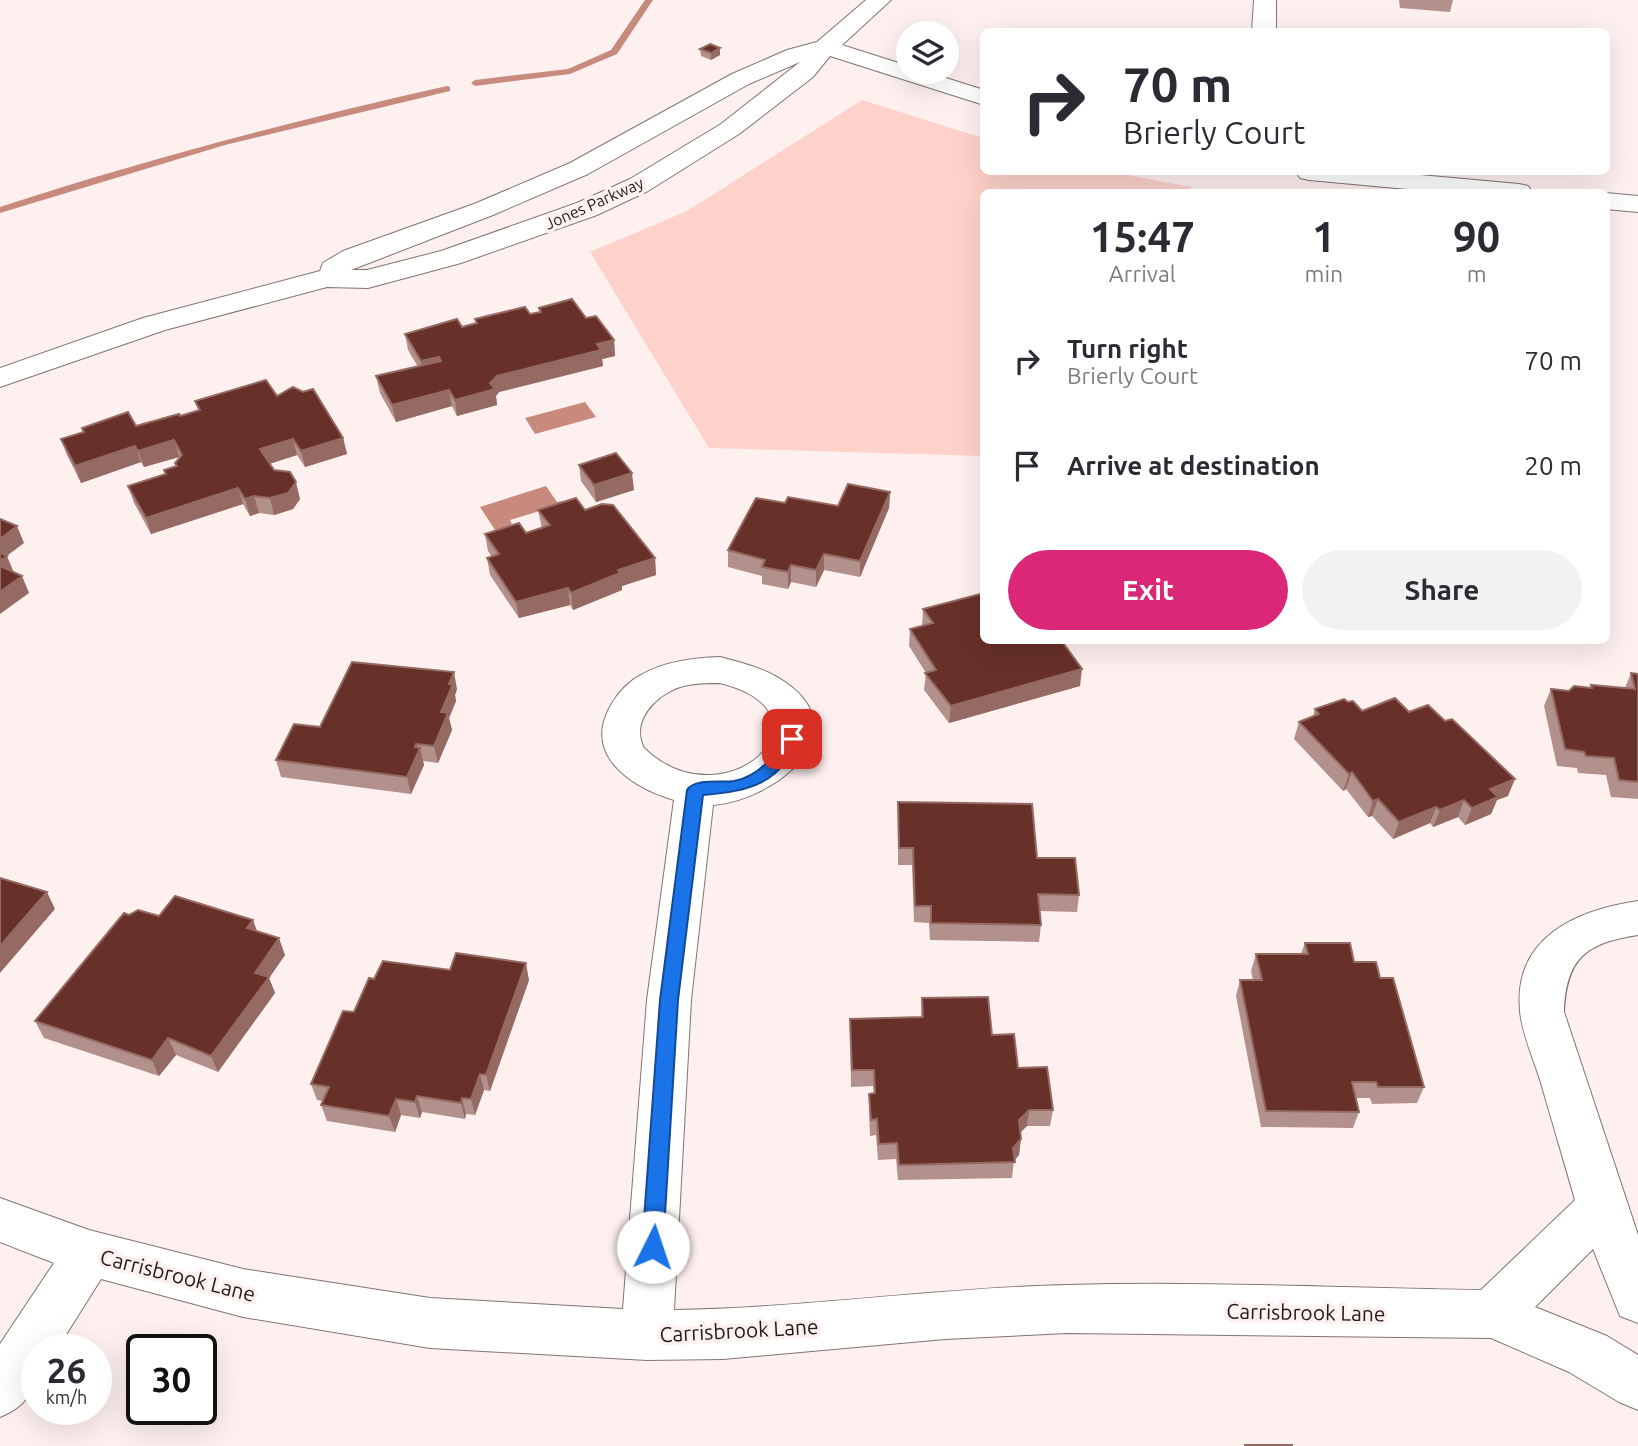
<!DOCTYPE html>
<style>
body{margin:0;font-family:Ubuntu,sans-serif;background:#f2f2f3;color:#2b2b33;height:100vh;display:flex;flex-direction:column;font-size:26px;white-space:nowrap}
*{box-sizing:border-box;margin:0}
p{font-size:23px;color:#7c7c81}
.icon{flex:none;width:38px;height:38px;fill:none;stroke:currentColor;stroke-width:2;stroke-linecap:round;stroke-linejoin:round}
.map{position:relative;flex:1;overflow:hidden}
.sheet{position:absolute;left:980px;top:189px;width:630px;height:455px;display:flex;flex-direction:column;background:#fff;border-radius:10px;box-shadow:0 7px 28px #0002}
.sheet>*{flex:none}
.hud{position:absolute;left:980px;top:28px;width:630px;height:147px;border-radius:10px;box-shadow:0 7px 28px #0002;background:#fff;color:#2b2b33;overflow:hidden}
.controls{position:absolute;left:896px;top:21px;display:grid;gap:14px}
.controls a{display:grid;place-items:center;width:63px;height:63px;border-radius:50%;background:#fff;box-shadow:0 7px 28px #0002;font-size:35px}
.speed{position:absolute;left:21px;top:1334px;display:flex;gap:14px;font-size:35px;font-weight:700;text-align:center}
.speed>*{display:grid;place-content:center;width:91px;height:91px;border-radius:50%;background:#fff;box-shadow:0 7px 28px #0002;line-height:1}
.speed small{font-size:18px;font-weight:400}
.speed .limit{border:4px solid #111;border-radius:10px;background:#fff;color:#111}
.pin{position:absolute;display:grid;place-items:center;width:60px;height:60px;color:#fff;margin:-30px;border-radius:14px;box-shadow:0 4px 10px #0006}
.me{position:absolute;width:77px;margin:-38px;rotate:4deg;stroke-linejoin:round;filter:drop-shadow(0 0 5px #0008)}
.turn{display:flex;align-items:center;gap:24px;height:147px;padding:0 28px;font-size:32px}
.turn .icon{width:91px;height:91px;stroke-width:2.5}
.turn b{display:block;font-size:49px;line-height:60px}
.eta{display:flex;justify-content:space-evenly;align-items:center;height:119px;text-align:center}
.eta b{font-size:42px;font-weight:600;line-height:49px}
.primary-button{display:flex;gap:14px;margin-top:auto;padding:14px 28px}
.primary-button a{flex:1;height:80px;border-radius:42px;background:#db2777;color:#fff;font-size:28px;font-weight:600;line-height:80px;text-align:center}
.primary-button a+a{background:#f2f2f3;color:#2b2b33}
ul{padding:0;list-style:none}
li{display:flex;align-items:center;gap:21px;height:105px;padding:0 28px}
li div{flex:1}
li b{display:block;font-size:26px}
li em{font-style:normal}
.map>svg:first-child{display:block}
.green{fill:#fed2ca}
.water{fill:#c98a7e}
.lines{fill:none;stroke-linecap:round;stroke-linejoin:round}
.stream{fill:#c98a7e;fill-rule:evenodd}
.minor-casing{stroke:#807471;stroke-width:2}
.minor{fill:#fff;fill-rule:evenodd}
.wall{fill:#b2908b}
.shaded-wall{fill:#946a63}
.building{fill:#673028;stroke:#946a63;stroke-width:2}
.route{fill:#1a73e8;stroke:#114b97;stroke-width:2}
.labels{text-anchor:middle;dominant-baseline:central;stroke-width:7;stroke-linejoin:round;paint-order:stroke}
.far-street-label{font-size:16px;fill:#201b1a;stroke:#fef0ee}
.near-street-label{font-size:21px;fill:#201b1a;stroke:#fef0ee}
</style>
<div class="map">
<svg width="1638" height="1446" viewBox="0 0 1638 1446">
<rect width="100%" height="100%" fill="#fef0ee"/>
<path class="green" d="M862,100l121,38 1,34h128l79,15 -1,5h-206l-1,264 -274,-8 -119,-196 97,-41z"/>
<path class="water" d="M585,402l11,15 -61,17 -10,-16z
M546,486l11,16 6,-1 4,5 -14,1 -43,13 2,4 -17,6 -15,-23z"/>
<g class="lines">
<path class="stream" d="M645,0h8l-36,54 -47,20 -95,12 -4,-3 4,-3 93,-11 43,-19z
M447,86l3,1v4l-225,54 -225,68v-6c147,-48 296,-87 447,-121z"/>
<g class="minor-casing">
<path id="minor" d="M866,0h25l-49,45 66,21v6h19l57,18v15l-154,-49 -17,21 -74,57 -91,57 -51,24 -136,48 -93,25 -41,-1 -162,43 -165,57v-19l143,-50 177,-47 3,-8 20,-12 131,-47 96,-41 162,-89 55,-24 30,-8zM800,62l-79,62 -91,55 -53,24 -136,48 -74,19h-16l142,-55 95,-41 161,-90z
M1254,0h22v32h-24z
M1296,172h91l132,12 9,2 4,6h-92l-131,-12 -9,-2z
M1606,193l32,3v16l-32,-3z
M720,657c22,6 45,11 65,25 74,51 -10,118 -72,123l-22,195 -17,310c131,-2 262,-22 393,-25 138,-4 277,3 414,5l94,-90c-11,-39 -23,-78 -34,-117 -7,-23 -19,-49 -21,-72 -7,-74 57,-101 118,-110v34c-52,8 -72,23 -74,77l74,223v88l-18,-7 -27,-67 -58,58 72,29 31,19v55l-19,-8 -50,-30 -78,-34 -423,-5 -123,6 -222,20 -76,1 -217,-12 -187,-31 -142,-38 -44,70h-20c0,34 -3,54 -37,68v-73l54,-81 -54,-21v-44l89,32 154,39 187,29 193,11 24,-309 27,-200c-43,-13 -92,-45 -63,-95 7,-12 18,-24 30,-30 24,-14 53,-17 79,-18zM720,683c123,31 5,143 -76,65 -14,-27 12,-53 36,-61 13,-4 27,-4 40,-4z"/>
</g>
<use href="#minor" class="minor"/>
</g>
<path class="wall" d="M1399,0h54l-3,12 -50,-4z
M720,48v7l-9,5 -10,-4 -1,-7z
M539,308l47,10 28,22 1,16 -13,3 1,7 -104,26 -3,4 1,9 -40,11 -5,-10 -56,16 -16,-29 -4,-17 42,-9 -10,-17 -3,-16 57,-7 14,-4 -1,-4 55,-5 9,-2z
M277,396l66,42 4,16 -42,13 -8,-12 -27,9 4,6 26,29 -7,10 -19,6 -15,-2 -9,3 -7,-12 -92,30 -17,-31 -6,-17 37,-12 -1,-4 12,-4 -1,-3 4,-5v-1l-35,10 -3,-5 -60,21 -14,-28 -6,-16 23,-7 -2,-4 54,-2 44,-10 18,-6 -3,-9z
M579,465l55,25 -38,12 -15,-21z
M890,492l-1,16 -29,69 -36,-7 -8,17 -25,-5 -3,7 -26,-5v-8l-34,-9v-17l57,-47 53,3z
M538,510h47l70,48 1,17 -34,11v4l-49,20 -3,-5 -51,13 -29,-43 -3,-17 5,-1 -4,-6 -3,-17 41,-1 16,-5z
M923,609l157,77 -131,37 -25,-33 2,-17 -17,-27 1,-17 12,-3z
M1631,673l7,1v125l-27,-2 -5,-22 -28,-2 -1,-5 -20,-2 -13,-60 7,-17 18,2 21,-3 1,-3 34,3z
M457,689l-2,6 1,6 -7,17 3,12 -14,33 -15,-2 1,4 -13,29 -130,-17 -5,-17 44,-33z
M1348,702l14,9 47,1 99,84 -11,4 -6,14 -26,11 -7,-8 -25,10 -3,-4 -37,16 -21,-23 -4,1 -22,-28 -3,2 -49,-52 5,-17 14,-5 2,-8z
M898,802l139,56 42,37 -2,17 -37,-1 1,14 -2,17 -109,-2 -1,-17 -15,-1 -2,-57h-14z
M159,916l99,16 27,23 -16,23 6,15 -57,79 -42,-17 -17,21 -115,-38 -9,-17z
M1305,943l49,19 26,16 44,109 -7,16 -45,1 -2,-6h-14l3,14 -6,16 -92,-1 -25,-131 4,-16h13l-2,-9 5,-17h45z
M450,970l79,10 -39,111 -6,-1 -9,25 -9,-1 -1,5 -43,-7 -2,6 -19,-3 -6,17 -68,-11 -6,-16 2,-4 -6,-1 -6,-16 63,-105z
M922,998l70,37 61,75 -3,16h-23l-6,6 -2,23 -5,5 -2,18 -114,2 -2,-21 -18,1 -2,-25 -6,1 -1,-26v-16l5,-1 -1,-7 -22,1 -1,-68 71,-2z"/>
<path class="shaded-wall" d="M720,48v7l-9,5v-7z
M614,340l1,16 -13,3 1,7 -104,26 -3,4 1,9 -40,11 -2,-16 35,-17 7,-7z
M439,357l3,16 -18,4 -3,-16z
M449,390l3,16 -56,16 -4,-17z
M343,438l4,16 -42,13 -4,-16z
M293,439l4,16 -32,10 -5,-16z
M174,440l5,17 -35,10 -6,-16z
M135,446l6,16 -60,21 -6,-17z
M632,473l2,17 -38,12 -2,-17z
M296,482l4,17 -7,10 -19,6 -4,-17z
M238,488l5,16 -92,30 -5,-16z
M890,492l-1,16 -29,69v-16z
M254,496l5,17 -9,3 -5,-17z
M17,526l7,17 -24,18v-22z
M824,554v16l-8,17v-17z
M7,556l7,17 -14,2v-14z
M655,558l1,17 -34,11v4l-49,20 -2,-17 47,-23z
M791,565v17l-3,7v-17z
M22,576l7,17 -29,21v-22z
M568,588l2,17 -51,13 -3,-16z
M1082,669l-2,17 -131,37 2,-17z
M454,672l3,17 -2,6 1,6 -7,17 3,12 -14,33 -4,-17 7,-34 8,-28z
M416,744l2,8 2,-4 4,17 -13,29 -4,-17z
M1352,772l-6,17 -3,2 6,-17z
M1515,779l-7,17 -11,4 -6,14 -26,11 7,-17 18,-19z
M1378,799l-6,17 -4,1 5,-16z
M1464,800l-6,17 -25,10 7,-17z
M1436,807l-6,16 -37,16 6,-17z
M47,892l8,17 -55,64v-27z
M253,920l6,16 -12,-8z
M279,938l6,17 -16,23 6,15 -57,79 -7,-16 44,-83z
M526,963l3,17 -39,111 -4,-16z
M168,1038l8,17 -17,21 -7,-16z
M480,1074l4,16 -9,25 -4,-16z
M417,1096l5,16 -2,6 -5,-16z
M462,1098l4,16 -1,5 -4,-16z
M396,1099l5,16 -6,17 -6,-16z
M1029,1110l-2,16 -10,9 2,-15z
M1021,1139l-2,16 -8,9 2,-16z"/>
<path class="building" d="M710,44l10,4 -9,5 -11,-4z
M572,299l14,19 10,-2 18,24 -17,4 4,6 -104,26 -7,7 5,6 -40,11 -6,-10 -57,15 -16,-29 65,-15 -2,-4 -18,4 -16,-27 52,-15 5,8 15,-4 -2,-4 50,-12 5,7 11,-2 -2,-4z
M266,380l11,16 16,-9 10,5 10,-3 30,49 -42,13 -8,-12 -33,10 14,21 16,2 6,10 -8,11 -18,5 -16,-2 -9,3 -7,-11 -92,30 -18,-32 38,-12 -2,-4 13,-4 -2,-3 7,-8 -8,-15 -36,11 -3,-5 -60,20 -14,-27 23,-7 -2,-4 46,-16 8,14 43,-12 1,2 20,-6 -5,-9z
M616,453l16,20 -38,12 -15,-20z
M848,484l42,8 -30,69 -36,-7 -8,16 -25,-5 -3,7 -26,-5 3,-7 -37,-10 28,-52 29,5 3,-6 50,9z
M576,498l9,12 17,-6 11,1 42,53 -37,12 2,3 -49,20 -3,-5 -52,14 -29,-44 12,-4 -14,-20 34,-11 7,10 24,-8 -12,-15z
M0,519l17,7 -17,13z
M0,553l7,3 -7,5z
M0,566l22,10 -22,16z
M984,593v47h77l21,29 -131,37 -26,-33 11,-3 -26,-41 23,-6 -10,-14z
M352,662l102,10 -5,12h4l-12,28 7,1 -14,33 -18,-2 -1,3 5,1 -13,29 -131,-17 18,-36 26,3z
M1631,673l7,1v108l-19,-2 -5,-22 -28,-2 -2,-4 -19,-3 -14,-60 18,2 5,-5 18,2 -1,-3 44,4z
M1395,698l14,14 19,-7 17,16 7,-2 63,60 -25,10 8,8 -26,11 -8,-8 -24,10 -4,-3 -37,15 -21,-23 -5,2 -21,-29 -3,2 -50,-52 20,-8 -4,-5 29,-10 4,3 5,-1 9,10z
M898,802l134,2 5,54h38l4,37 -41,-1 3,31 -110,-2v-17h-16l-2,-58h-14z
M0,878l47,14 -47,54z
M175,896l78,24 -6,8 32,10 -24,35 14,4 -58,79 -43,-18 -16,22 -117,-39 89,-108 5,2 9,-5 21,6z
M1305,943h45l4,19h22l4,16h13l31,109h-46l-2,-5h-24l7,30 -93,-1 -26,-131h22l-6,-26h52z
M456,953l70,10 -40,112 -6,-1 -9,25 -9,-1 -1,5 -44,-7 -2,6 -19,-3 -7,17 -68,-11 8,-18 -18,-3 32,-73 11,1 15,-34 5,1 9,-18 67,9z
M988,997l4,38 22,-1 4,34 29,-1 6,43h-24l-10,10 2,19 -8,9 2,14 -116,3 -2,-22 -18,1 -2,-25 -6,1 -2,-26 6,-1 -1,-23h-22l-2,-51 73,-2 -1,-19z
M1245,1445h47v1h-47z"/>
<path class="route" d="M792,733l8,6c-22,45 -49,52 -97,56l-25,205 -15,247 -3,7 -7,3 -8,-3 -3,-7 18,-247 27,-210c8,-12 34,-7 47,-9 26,-5 41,-26 53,-46z"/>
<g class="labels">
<g class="far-street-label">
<text transform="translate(594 203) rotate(-24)">Jones Parkway</text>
</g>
<g class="near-street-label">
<text transform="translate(178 1275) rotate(14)">Carrisbrook Lane</text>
<text transform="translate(1306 1312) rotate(1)">Carrisbrook Lane</text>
<text transform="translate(739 1330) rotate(-3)">Carrisbrook Lane</text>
</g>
</g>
</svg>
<div class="controls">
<a><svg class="icon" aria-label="layers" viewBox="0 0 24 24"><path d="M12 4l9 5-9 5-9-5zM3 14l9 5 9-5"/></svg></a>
</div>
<div class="speed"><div>26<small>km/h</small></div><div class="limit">30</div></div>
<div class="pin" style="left:792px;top:739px;background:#d93025"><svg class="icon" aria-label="arrive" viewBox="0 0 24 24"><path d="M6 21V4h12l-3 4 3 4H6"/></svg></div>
<svg class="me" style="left:653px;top:1247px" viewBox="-20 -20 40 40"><circle r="19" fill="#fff"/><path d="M0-13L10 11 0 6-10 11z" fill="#1a73e8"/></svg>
<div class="hud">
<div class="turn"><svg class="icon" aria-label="right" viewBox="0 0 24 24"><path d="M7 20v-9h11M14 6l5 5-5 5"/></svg><div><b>70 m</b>Brierly Court</div></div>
</div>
<section class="sheet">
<div class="eta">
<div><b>15:47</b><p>Arrival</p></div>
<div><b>1</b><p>min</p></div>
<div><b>90</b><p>m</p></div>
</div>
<ul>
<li><svg class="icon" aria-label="right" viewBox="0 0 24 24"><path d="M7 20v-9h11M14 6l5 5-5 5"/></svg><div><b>Turn right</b><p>Brierly Court</p></div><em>70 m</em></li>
<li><svg class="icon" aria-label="arrive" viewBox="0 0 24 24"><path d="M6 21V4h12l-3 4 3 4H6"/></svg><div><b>Arrive at destination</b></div><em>20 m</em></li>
</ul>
<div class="primary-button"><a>Exit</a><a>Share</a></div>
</section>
</div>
